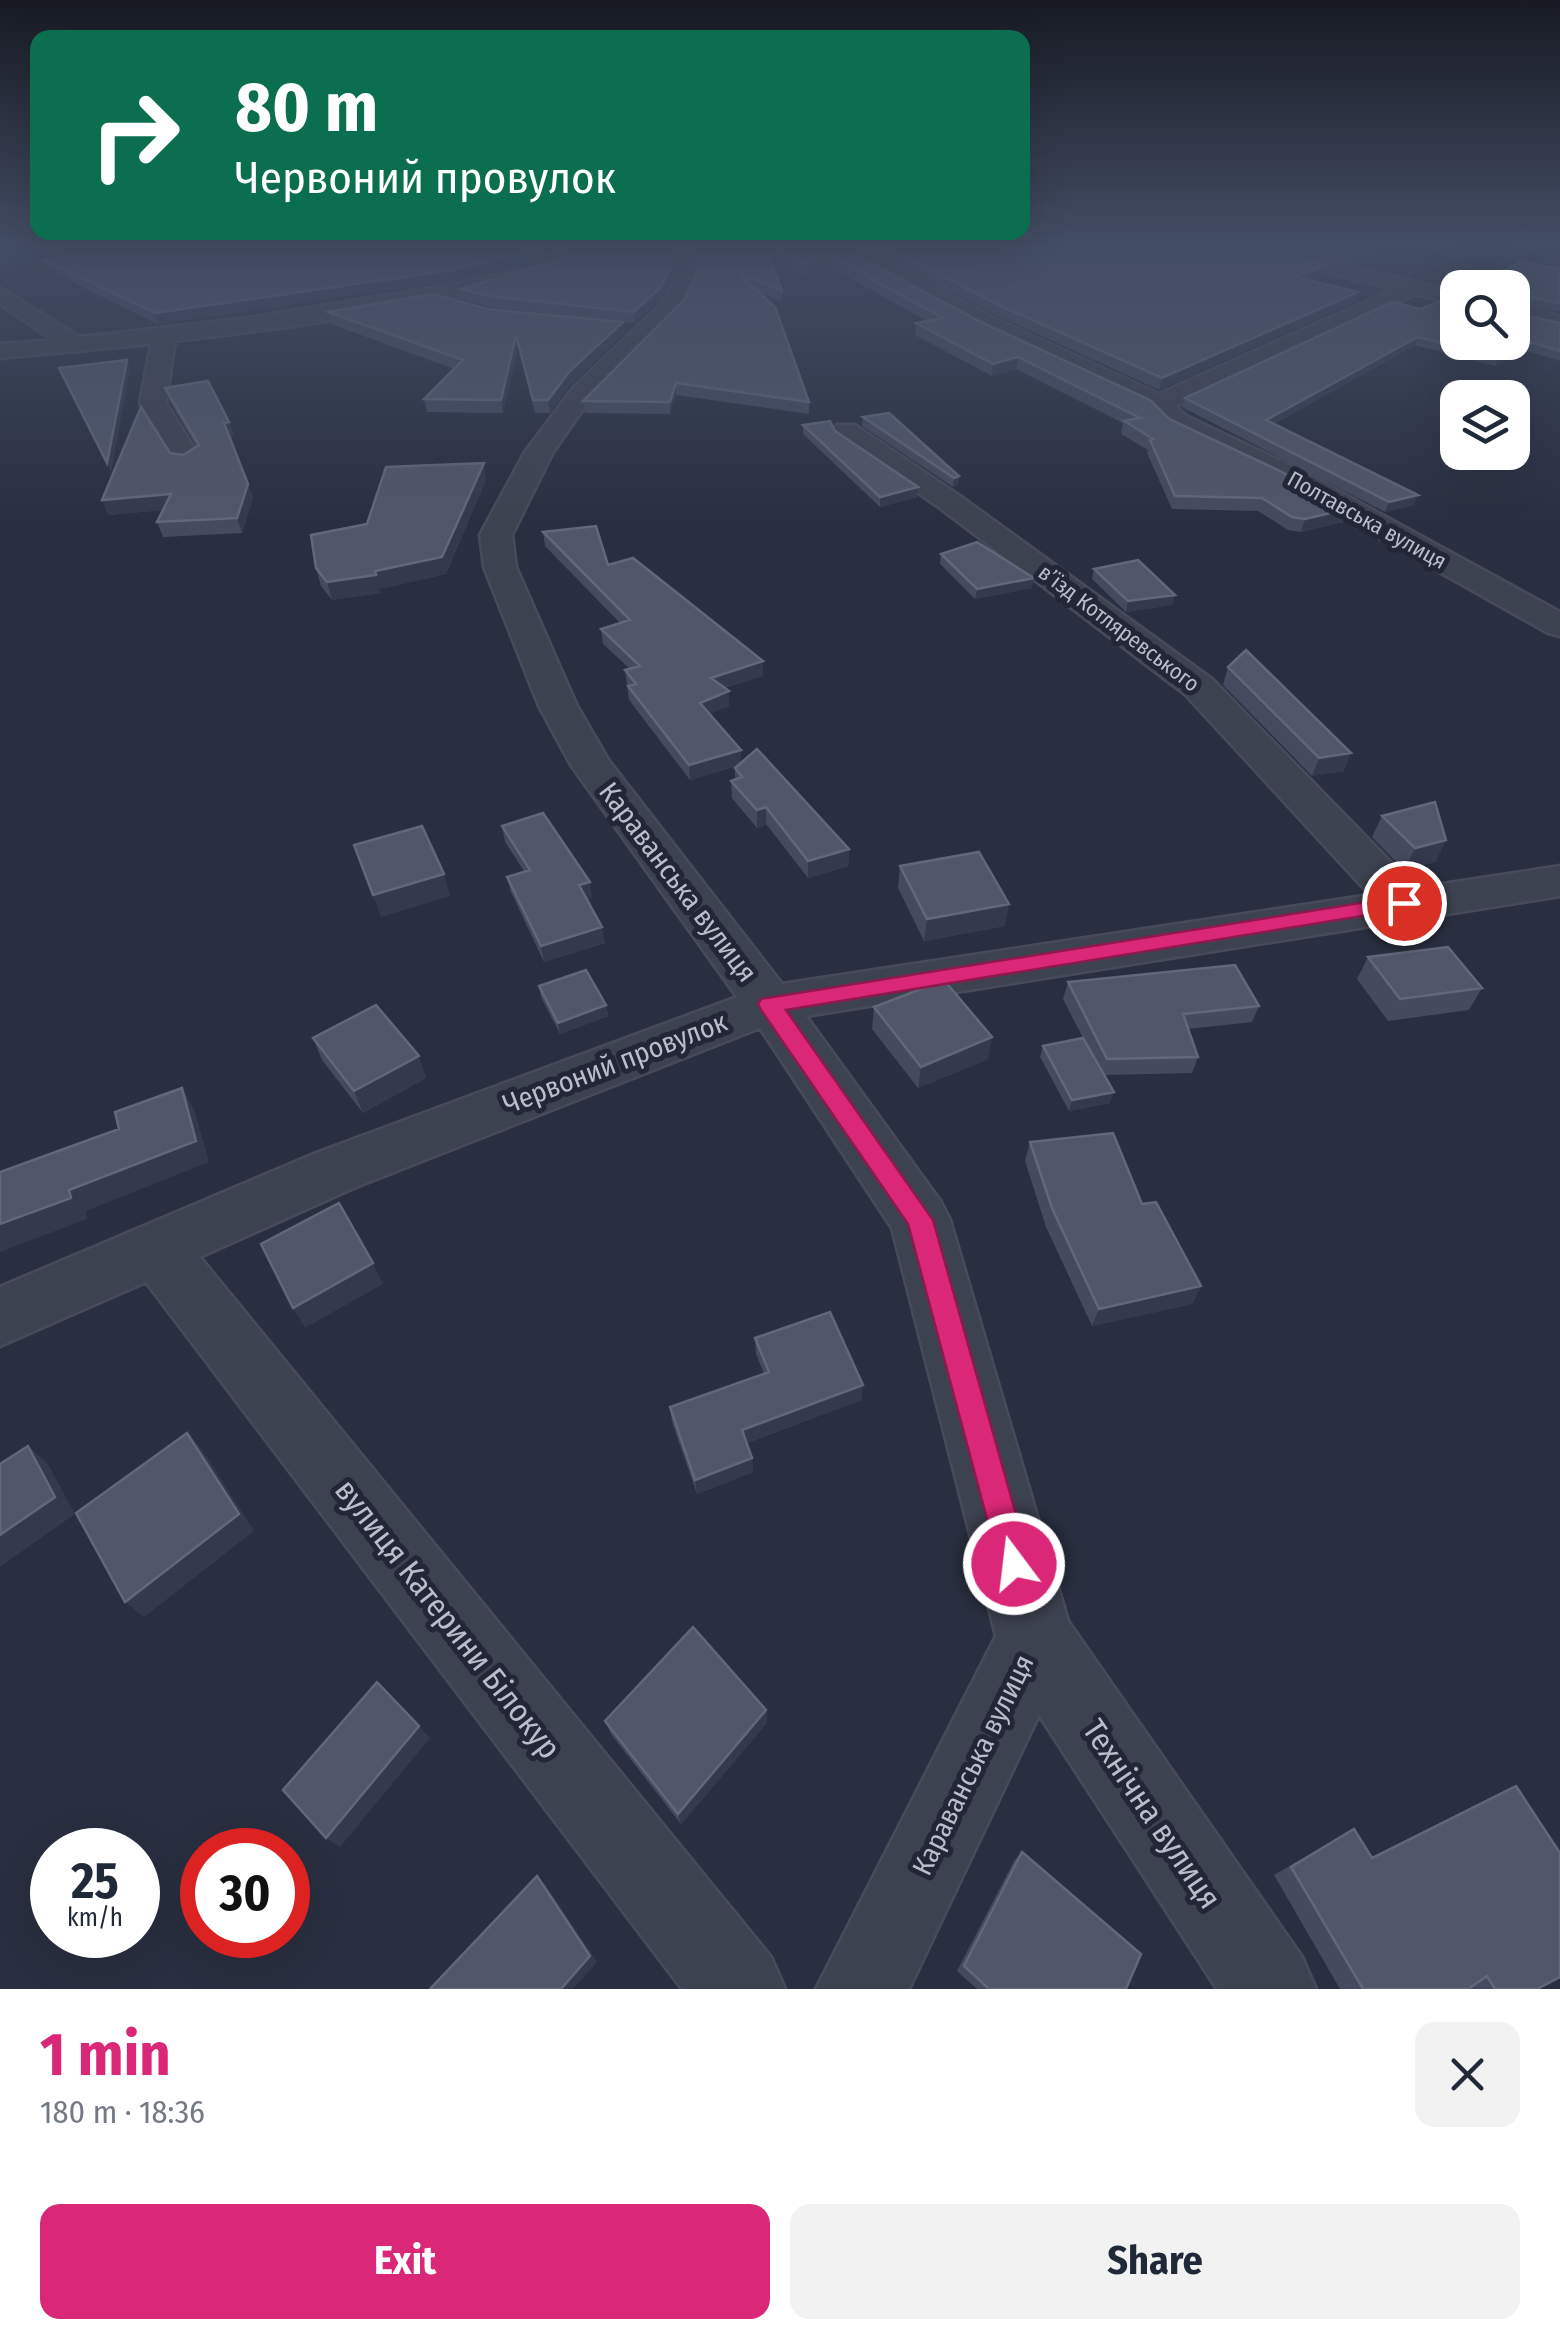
<!DOCTYPE html>
<meta charset="utf-8">
<style>
body{margin:0;font-family:"Fira Sans Condensed",sans-serif;background:#f2f2f3;color:#1f2937;height:100vh;display:flex;flex-direction:column;font-size:38px;white-space:nowrap}
*{box-sizing:border-box;margin:0}
p{font-size:32px;color:#747a83}
.icon{flex:none;width:55px;height:55px;fill:none;stroke:currentColor;stroke-width:2;stroke-linecap:round;stroke-linejoin:round}
.map{position:relative;height:1989px;overflow:hidden}
.drawer{display:flex;flex-direction:column;background:#fff;flex:1}
.drawer>*{flex:none}
.guide{position:absolute;left:30px;top:30px;width:1000px;height:210px;border-radius:20px;box-shadow:0 10px 40px #0002;background:#0b6e4f;color:#fff;overflow:hidden}
.controls{position:absolute;left:1440px;top:270px;display:grid;gap:20px}
.controls a{display:grid;place-items:center;width:90px;height:90px;border-radius:20px;background:#fff;box-shadow:0 10px 40px #0002;font-size:50px}
.speed{position:absolute;left:30px;top:1828px;display:flex;gap:20px;font-size:50px;font-weight:700;text-align:center}
.speed>*{display:grid;place-content:center;width:130px;height:130px;border-radius:50%;background:#fff;box-shadow:0 10px 40px #0002;line-height:1}
.speed small{font-size:25px;font-weight:400}
.speed .limit{border:15px solid #d22;background:#fff;color:#111}
.pin{position:absolute;display:grid;place-items:center;width:85px;height:85px;color:#fff;margin:-42px;border:5px solid #fff;border-radius:50%;box-shadow:0 2px 10px #0007}
.me{position:absolute;width:110px;margin:-55px;rotate:345deg;stroke-linejoin:round;filter:drop-shadow(0 0 8px #0008)}
.turn{display:flex;align-items:center;gap:35px;height:210px;padding:0 40px;font-size:45px}
.turn .icon{width:130px;height:130px;stroke-width:2.5}
.turn b{display:block;font-size:70px;line-height:85px}
.round{display:grid;place-items:center;flex:none;width:105px;height:105px;border-radius:20px;background:#f2f2f3}
.overview{display:flex;align-items:center;justify-content:space-between;height:170px;padding:0 40px}
h1{font-size:60px;font-weight:700;line-height:75px;color:#db2777}
.primary-button{display:flex;gap:20px;margin-top:auto;padding:20px 40px}
.primary-button a{flex:1;height:115px;border-radius:20px;background:#db2777;color:#fff;font-size:40px;font-weight:700;line-height:115px;text-align:center}
.primary-button a+a{background:#f2f2f3;color:#1f2937}
.map>svg:first-child{display:block}
.lines{fill:none;stroke-linecap:round;stroke-linejoin:round}
.minor-casing{stroke:#474a5a;stroke-width:5}
.minor{fill:#3d4250;fill-rule:evenodd}
.wall{fill:#454b5e}
.shaded-wall{fill:#343a4d}
.building{fill:#51576a;stroke:#626779;stroke-width:2.5}
.route{fill:#db2777;stroke:#8e194d;stroke-width:2.5}
.labels{text-anchor:middle;dominant-baseline:central;stroke-width:10;stroke-linejoin:round;paint-order:stroke}
.far-street-label{font-size:22px;fill:#babdca;stroke:#222636}
.street-label{font-size:28px;fill:#babdca;stroke:#222636}
.near-street-label{font-size:32px;fill:#babdca;stroke:#222636}
</style>
<div class="map">
<svg width="1560" height="1989" viewBox="0 0 1560 1989">
<rect width="100%" height="100%" fill="#292f40"/>
<g class="lines">
<g class="minor-casing">
<path id="minor" d="M576,243h22c-52,56 -338,88 -423,98l-9,62 34,55 -14,8 -10,-2 -36,-61 11,-59 -151,14v-14l53,-4 -53,-36v-16l80,49 176,-20 199,-33 63,-15z
M661,243h19l12,12 3,26 -14,28 -90,89 -38,54 -41,83 4,32 61,139 32,55 173,223 588,-89 -184,-200 -246,-187 -103,-71 -4,-6 4,-6h18l105,71 252,183 204,209 144,-22v30l-754,120 135,186 9,18 118,401 234,336 14,32h-99l-178,-274 -130,274h-93l180,-353 -104,-408 -132,-200 -404,159 -156,70 571,700 14,32h-103l-536,-707 -146,64v-59l316,-134 421,-156 -166,-232 -32,-59 -55,-139 -4,-32 45,-83 48,-64 91,-87 11,-20 -3,-25z
M835,243h15l146,76 163,75 235,-105 -174,-42 -2,-4h32l208,49v12l-42,-10 -240,112 10,10 112,53 262,143v24l-12,-3 -270,-152 -110,-53 -18,-19 -170,-80 -145,-79z
M1512,305l48,11v14l-48,-12z"/>
</g>
<use href="#minor" class="minor"/>
</g>
<path class="wall" d="M684,243h149l146,78 369,188 -5,13 -42,10 -13,-2 -30,-19 -86,-2 -25,-56 1,-3 -27,-16 2,-11 -107,-54 -24,7 -77,-41 1,-12 11,-2 -104,-58 -16,13 -37,-20 12,35v10l-24,-9 51,110v12l-133,-19 -6,19 -85,-1 -2,-12 101,-101 14,-29 -2,-16z
M857,243h264l4,12 201,10 -3,11 -12,4 47,12 -3,10 -196,88 -161,-74z
M1265,243h142l-53,21z
M569,256l102,24 -10,19 -26,24 -12,-1 1,12 -54,51 -20,28h-15l-17,-66 -15,66 -76,-1 -3,-13 30,-30 -123,-45 -3,-12 160,-3 110,10 -107,-12 -28,-7 -2,-11z
M43,260l474,5 -63,15 -296,44 -110,-54z
M1560,269v43l-46,-9v10l46,10v38l-33,-10 -32,15 -80,-21 -141,79 140,81 -29,7 -203,-105 3,-9 207,-96 66,40 54,-54z
M165,388l64,34 5,14 -4,1 23,61 -11,35 -79,4 -6,-15 6,-12 -55,5 62,-62 13,2 13,-9 -26,-44z
M863,417l96,59 -1,10 -5,1 -91,-61z
M803,425l32,6 82,66 -37,10 -77,-73z
M486,480l-40,94 -67,15 1,4 -48,7 -11,-14 -5,-18 51,-44z
M543,532l65,33 155,111 -39,12 5,3v15l-20,8 32,36v13l108,86 -1,17 -40,12 -42,-54 -9,4 -25,-30 -1,-17 4,-2v-11l2,-2 -47,14 -61,-80 -4,-30 4,-2 -26,-24 -2,-15 19,-6 -75,-77z
M941,554l91,34 -57,11 -35,-35z
M1094,569l78,36 -46,7 -34,-33z
M1228,667l116,104 -32,5 -89,-91z
M1382,816l64,24 -11,22 -31,8 -32,-33z
M502,826l90,72 -5,1 18,44 -61,19 -33,-70 -4,-15 17,-6 -19,-29z
M900,866l105,60 -81,15 -26,-53z
M1368,957l114,31 -13,22 -81,11 -31,-42z
M1068,982l191,24 -7,16 -64,7 10,28 -6,16 -88,2 6,28 -41,8 -29,-54 3,-11 40,-8 -20,-39z
M539,986l67,19 2,11 -48,18 -19,-37z
M874,1007l114,52 -70,29 -46,-59z
M313,1038l113,40 -63,35 -41,-53z
M1030,1142l171,144 -9,18 -100,22 -46,-99 -21,-66z
M755,1338l108,47 -2,15 -114,43 5,15 1,14 -56,22 -25,-72 -2,-15 94,-33 -8,-20z
M766,1710l1,13 -86,101 -70,-90 -6,-13z
M1516,1786l21,203h-197l-66,-114 80,-46 18,28z
M1022,1852l104,137h-149l-20,-18 57,-110z"/>
<path class="shaded-wall" d="M544,243h24l-51,22 -63,15 -296,44 -3,-11z
M1385,243h22l-53,21 3,-11z
M823,253v10l-16,13v-10z
M1326,265l-3,11 -30,12 3,-11z
M670,270l1,10 -10,19 -26,24 -1,-11z
M1358,292l-3,10 -196,88 3,-12z
M623,322l1,12 -54,51 -20,28 -2,-13 21,-28z
M516,335l2,12 -15,66 -2,-13z
M1418,337l-3,8 -152,85 3,-10z
M1530,342l-3,9 -32,15 4,-9z
M1018,357l-2,12 -24,7 1,-12z
M127,360l3,9 -19,104 -4,-10z
M676,383v12l-6,19v-12z
M229,422l5,14 -5,1 -5,-14z
M484,463l2,17 -40,94 -67,15 -4,-18z
M959,476l-1,10 -5,1 1,-9z
M248,484l5,14 -11,35 -5,-15z
M918,487l-1,10 -37,10v-10z
M171,494l5,15 -68,6 -6,-15z
M1418,495l-4,10 -29,7 4,-10z
M1348,509l-5,13 -42,10 4,-13z
M376,575l4,18 -48,7 -5,-18z
M1034,578l-2,10 -57,11 2,-10z
M1175,595l-3,10 -46,7 2,-11z
M763,661v15l-52,16v-14z
M729,691v15l-29,12v-15z
M741,750v15l-51,15 -1,-15z
M1351,753l-7,18 -32,5 7,-18z
M766,807v17l-9,4v-18z
M1446,840l-11,22 -31,8 11,-22z
M849,849l-1,17 -40,12v-17z
M444,874l6,22 -69,21 -8,-22z
M590,882l2,16 -10,3 -3,-16z
M1009,904l-4,22 -81,15 3,-22z
M602,927l3,16 -61,19 -3,-16z
M606,1005l2,11 -48,18 -2,-11z
M992,1037l-4,22 -70,29 3,-21z
M419,1056l7,22 -63,35 -9,-22z
M182,1088l12,21 15,53 -123,49 1,8 -87,33v-28l69,-34z
M1114,1092l-4,11 -41,8 3,-11z
M373,1263l10,21 -78,44 -12,-20z
M1201,1286l-9,18 -100,22 7,-17z
M863,1385l-2,15 -118,44 -1,-14z
M187,1433l16,18 51,80 -110,86 -19,-15z
M28,1446l20,18 27,50 -75,53v-32z
M752,1458l1,14 -56,22 -2,-14z
M766,1710l1,13 -86,101 -3,-10z
M419,1726l11,12 -90,109 -14,-9z
M537,1876l8,8 52,78 -24,27h-12z"/>
<path class="building" d="M127,243h417l-29,12 -63,15 -297,43 -112,-53z
M589,243h76l3,5 2,22 -10,18 -26,24 -145,-16 -28,-7 108,-33z
M693,243h140l146,78 171,79 19,19 111,52 68,38 -43,10 -13,-2 -30,-19 -87,-2 -25,-56 3,-1 -29,-18 16,-3 -122,-61 -25,7 -77,-41 27,-5 -120,-65 -16,13 -42,-22 17,47 -44,-18 37,34 34,95 -133,-19 -6,19 -87,-1 101,-101 14,-30 -3,-25z
M877,243h244l4,12 46,-12h59l96,22 -30,12 62,15 -196,86 -163,-73z
M1310,243h75l-28,10z
M1521,262l39,7v34l-47,-9 1,19 46,10v28l-30,-9 -31,15 -81,-20 -152,83 152,75 -29,7 -204,-104 207,-96 29,7 29,-12 8,1v44h54v-54h-43z
M432,294l56,15 135,13 -54,50 -21,28h-15l-17,-65 -15,65 -77,-1 39,-39 -135,-48z
M127,360l-20,103 -48,-95z
M208,381l21,41 -5,1 24,61 -11,34 -80,4 14,-28 -69,6 39,-93 29,46 13,2 16,-10 -34,-57z
M889,413l70,63 -5,2 -91,-61z
M830,421l5,10 83,56 -38,10 -77,-72z
M484,463l-42,94 -67,14 1,4 -49,7 -11,-14 -5,-33 56,-11 19,-57z
M596,526l12,39 25,-7 130,103 -52,17 18,13 -29,12 41,47 -52,15 -61,-79 8,-2 -11,-14 15,-4 -39,-37 29,-9 -87,-88z
M977,542l57,36 -57,11 -36,-35z
M1138,560l37,35 -47,6 -34,-32z
M1246,650l105,103 -32,5 -91,-91z
M757,749l92,100 -41,12 -42,-54 -9,3 -26,-29 11,-4 -7,-9z
M1435,802l11,38 -31,8 -33,-32z
M543,813l47,69 -11,3 23,42 -61,19 -34,-69 23,-7 -28,-44z
M422,826l22,48 -71,21 -19,-50z
M979,852l30,52 -82,15 -27,-53z
M1448,947l34,41 -82,11 -32,-42z
M1235,965l24,41 -76,8 15,43 -91,2 -39,-77z
M586,970l20,35 -48,18 -19,-37z
M944,980l48,57 -71,30 -47,-60z
M376,1005l43,51 -65,35 -41,-53z
M1083,1038l31,54 -42,8 -29,-54z
M182,1088l14,53 -127,49 2,8 -71,26v-52l119,-43 -4,-17z
M1113,1133l29,71 14,-2 45,84 -102,23 -47,-101 -22,-66z
M339,1203l34,60 -80,45 -32,-64z
M830,1312l33,73 -121,45 10,28 -57,22 -25,-73 99,-35 -14,-34z
M187,1433l52,81 -114,88 -49,-89z
M28,1446l27,51 -55,38v-71z
M693,1627l73,83 -88,104 -73,-93z
M377,1682l42,44 -93,112 -43,-48z
M1516,1786l44,67v124l-23,12h-42l-8,-13 -19,13h-105l-72,-122 63,-38 18,29z
M1022,1852l119,102 -15,35h-137l-25,-23z
M537,1876l53,80 -29,33h-131z"/>
<linearGradient id="sky" x2="0" y2="1"><stop stop-color="#171a23"/><stop offset="0.47" stop-color="#434d64"/><stop offset="1" stop-color="#434d64" stop-opacity="0"/></linearGradient>
<rect width="1560" height="521" fill="url(#sky)"/>
<path class="route" d="M1404,896l7,2 4,5 -4,5 -625,102 147,210 97,344 -4,11 -12,5 -12,-5 -94,-351 -147,-214 -3,-6 3,-5z"/>
<g class="labels">
<g class="far-street-label">
<text transform="translate(1367 520) rotate(29)">Полтавська вулиця</text>
<text transform="translate(1119 628) rotate(37)">в’їзд Котляревського</text>
</g>
<g class="street-label">
<text transform="translate(678 882) rotate(53)">Караванська вулиця</text>
<text transform="translate(615 1063) rotate(-21)">Червоний провулок</text>
<text transform="translate(973 1765) rotate(-64)">Караванська вулиця</text>
</g>
<g class="near-street-label">
<text transform="translate(448 1619) rotate(52)">вулиця Катерини Білокур</text>
<text transform="translate(1152 1814) rotate(56)">Технічна вулиця</text>
</g>
</g>
</svg>
<div class="controls">
<a><svg class="icon" aria-label="search" viewBox="0 0 24 24"><circle cx="10" cy="10" r="6"/><path d="M15 15l6 6"/></svg></a>
<a><svg class="icon" aria-label="layers" viewBox="0 0 24 24"><path d="M12 4l9 5-9 5-9-5zM3 14l9 5 9-5"/></svg></a>
</div>
<div class="speed"><div>25<small>km/h</small></div><div class="limit">30</div></div>
<div class="pin" style="left:1404px;top:903px;background:#d93025"><svg class="icon" aria-label="arrive" viewBox="0 0 24 24"><path d="M6 21V4h12l-3 4 3 4H6"/></svg></div>
<svg class="me" style="left:1014px;top:1564px" viewBox="-20 -20 40 40"><circle r="17" fill="#db2777" stroke="#fff" stroke-width="3"/><path d="M0-11L8 9 0 5-8 9z" fill="#fff"/></svg>
<div class="guide">
<div class="turn"><svg class="icon" aria-label="right" viewBox="0 0 24 24"><path d="M7 20v-9h11M14 6l5 5-5 5"/></svg><div><b>80 m</b>Червоний провулок</div></div>
</div>
</div>
<section class="drawer">
<div class="overview"><div><h1>1 min</h1><p>180 m · 18:36</p></div><a class="round"><svg class="icon" aria-label="close" viewBox="0 0 24 24"><path d="M6 6l12 12M18 6L6 18"/></svg></a></div>
<div class="primary-button"><a>Exit</a><a>Share</a></div>
</section>
